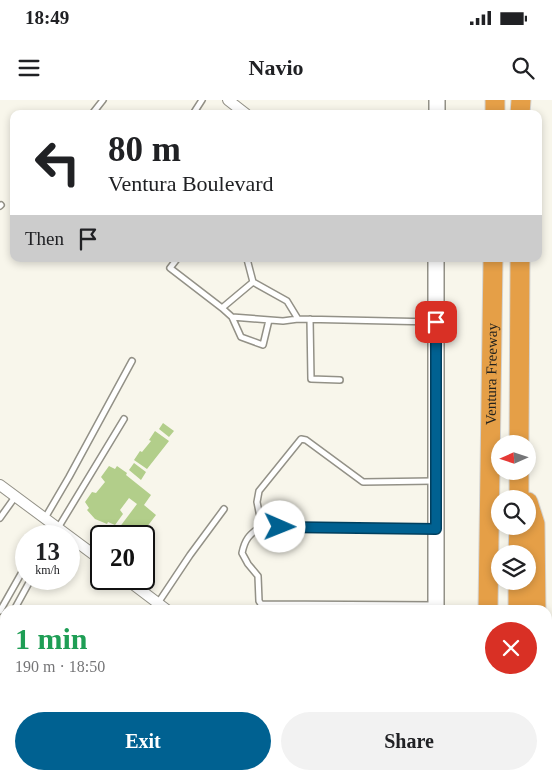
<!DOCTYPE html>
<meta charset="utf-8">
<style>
body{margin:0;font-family:"Times New Roman",serif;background:#f2f2f2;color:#202124;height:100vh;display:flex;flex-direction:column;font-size:19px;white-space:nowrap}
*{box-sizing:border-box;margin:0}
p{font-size:16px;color:#757577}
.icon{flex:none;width:28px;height:28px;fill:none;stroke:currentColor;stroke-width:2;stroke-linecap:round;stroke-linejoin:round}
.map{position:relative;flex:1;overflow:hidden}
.panel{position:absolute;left:0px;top:505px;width:552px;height:175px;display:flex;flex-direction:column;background:#fff;border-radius:15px 15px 0 0;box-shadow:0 2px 8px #0003}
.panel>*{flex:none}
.guide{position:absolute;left:10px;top:10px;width:532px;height:152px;border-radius:10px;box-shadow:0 2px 8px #0003;background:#fff;color:#202124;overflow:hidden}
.needle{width:32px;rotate:267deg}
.fabs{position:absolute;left:491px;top:335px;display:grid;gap:10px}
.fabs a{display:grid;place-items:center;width:45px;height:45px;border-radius:50%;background:#fff;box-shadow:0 2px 8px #0003;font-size:25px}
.speed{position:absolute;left:15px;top:425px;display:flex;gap:10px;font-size:25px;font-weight:700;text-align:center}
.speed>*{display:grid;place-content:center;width:65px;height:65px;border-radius:50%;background:#fff;box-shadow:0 2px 8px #0003;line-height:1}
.speed small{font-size:12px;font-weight:400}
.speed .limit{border:2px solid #111;border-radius:8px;background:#fff;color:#111}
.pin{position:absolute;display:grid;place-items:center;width:42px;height:42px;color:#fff;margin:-21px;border-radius:10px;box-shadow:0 2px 8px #0006}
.me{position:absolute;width:55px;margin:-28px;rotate:91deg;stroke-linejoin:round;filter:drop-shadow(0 0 4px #0008)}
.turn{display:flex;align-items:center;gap:18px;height:105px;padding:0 15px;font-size:22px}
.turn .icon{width:65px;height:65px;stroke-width:2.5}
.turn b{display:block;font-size:35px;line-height:42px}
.then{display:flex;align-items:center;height:48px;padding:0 15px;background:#0003;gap:10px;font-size:19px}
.round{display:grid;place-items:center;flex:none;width:52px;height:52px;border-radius:26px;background:#f2f2f2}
.head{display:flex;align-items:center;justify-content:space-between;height:85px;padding:0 15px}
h1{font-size:30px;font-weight:800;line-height:38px;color:#1e9e55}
.cta{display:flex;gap:10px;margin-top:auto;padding:10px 15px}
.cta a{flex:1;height:58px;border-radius:30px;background:#006191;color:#fff;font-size:20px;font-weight:800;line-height:58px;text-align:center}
.cta a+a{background:#f2f2f2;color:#202124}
.status{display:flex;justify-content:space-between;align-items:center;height:35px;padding:0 25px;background:#fff;direction:ltr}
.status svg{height:14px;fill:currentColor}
header{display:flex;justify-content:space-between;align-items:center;height:65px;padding:0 15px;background:#fff;font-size:22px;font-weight:800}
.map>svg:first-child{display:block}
.building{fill:#b2ce8a}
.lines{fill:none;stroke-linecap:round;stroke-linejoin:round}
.lane-casing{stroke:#939187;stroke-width:8}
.street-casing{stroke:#939187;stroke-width:12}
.secondary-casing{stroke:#939187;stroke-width:18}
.highway-casing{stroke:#d3d3d2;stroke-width:21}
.lane{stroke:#fff;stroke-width:5}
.street{stroke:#fff;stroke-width:10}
.secondary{stroke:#fff;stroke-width:15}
.highway{stroke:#e59f47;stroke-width:19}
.route-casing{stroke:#003f5e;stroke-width:12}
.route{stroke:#006191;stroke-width:9}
.labels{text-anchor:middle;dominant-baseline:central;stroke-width:4;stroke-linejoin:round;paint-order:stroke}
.street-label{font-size:15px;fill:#23221e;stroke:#fff}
</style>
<div class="status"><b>18:49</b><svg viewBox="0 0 49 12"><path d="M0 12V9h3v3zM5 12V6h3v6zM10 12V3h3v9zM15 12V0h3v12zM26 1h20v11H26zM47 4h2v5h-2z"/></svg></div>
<header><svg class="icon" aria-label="menu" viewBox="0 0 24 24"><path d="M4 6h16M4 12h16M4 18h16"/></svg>Navio<svg class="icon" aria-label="search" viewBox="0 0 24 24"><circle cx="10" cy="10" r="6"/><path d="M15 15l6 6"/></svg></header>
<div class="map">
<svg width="552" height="680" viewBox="0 0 552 680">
<rect width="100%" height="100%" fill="#f8f6eb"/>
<path class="building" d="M163,323l11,8 -5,6 -10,-8z
M155,331l14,10 -22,28 -13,-9 6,-9 2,1 9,-11 -2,-1z
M134,363l12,9 -5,8 -12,-10z
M109,366l6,3 2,-3 10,7 -1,2 25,20 -7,10 12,10 -16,21h-27l24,-32 -8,-6 -9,12 3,4 -8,11 -7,-3 -1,2 -12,-5 -8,-9 2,-2 -4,-6 7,-10 4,1 9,-11 -4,-5z"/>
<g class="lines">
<g class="lane-casing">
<path id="lane" d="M92,14l11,-14
M193,14l9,-14
M0,106l1,-1
M177,159l-7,9 52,40 31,-26 34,19 11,18 137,3
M247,159l6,23
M222,208l10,9 51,4 15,-2
M232,217l9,20 22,8 6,-25
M310,219l1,60 29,1
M433,381l-70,1 -57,-42 -5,-1 -42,52 -2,11 4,20 -1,5c-11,8 -15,12 -18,26l6,11 10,12 1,25 2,3 174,1
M0,418l15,-21
M45,418l24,-41 63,-116
M260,427l173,2
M58,428l66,-109
M44,436l10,-11
M158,503l32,-48 34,-46
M14,510l17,-31
M0,511l26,-46
M0,535l5,-9
M135,680l3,-5
M310,680l1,-5"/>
</g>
<g class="street-casing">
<path id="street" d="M228,0l18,14
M0,385l101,75
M126,479l41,31"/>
</g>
<g class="secondary-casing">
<path id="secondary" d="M437,14v-14
M436,510v-351
M437,680v-5"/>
</g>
<g class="highway-casing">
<g id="highway">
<path d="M495,14v-14"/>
<path d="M520,14l1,-14"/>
<path d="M519,344l1,-185"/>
<path d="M519,399v-28"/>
<path d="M528,402l7,22 1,86"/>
<path d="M518,454l1,-28"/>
<path id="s1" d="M488,510l5,-351"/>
<path d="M518,510v-29"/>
<path d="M488,675v5"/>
<path d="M538,675l1,5"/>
<path d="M458,680v-5"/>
<path d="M516,680v-5"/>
</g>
</g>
<use href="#lane" class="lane"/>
<use href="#street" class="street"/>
<use href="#secondary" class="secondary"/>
<use href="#highway" class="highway"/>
</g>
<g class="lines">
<g class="route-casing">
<path id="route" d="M280,427l156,2v-207"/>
</g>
<use href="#route" class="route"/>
</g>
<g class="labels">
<g class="street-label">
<text stroke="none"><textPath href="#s1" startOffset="236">Ventura Freeway</textPath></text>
</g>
</g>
</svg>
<div class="fabs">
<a><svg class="needle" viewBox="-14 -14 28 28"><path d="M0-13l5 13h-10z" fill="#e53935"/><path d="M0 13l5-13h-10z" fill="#757577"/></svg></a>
<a><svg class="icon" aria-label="search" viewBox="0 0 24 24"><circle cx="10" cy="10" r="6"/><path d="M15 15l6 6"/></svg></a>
<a><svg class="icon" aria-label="layers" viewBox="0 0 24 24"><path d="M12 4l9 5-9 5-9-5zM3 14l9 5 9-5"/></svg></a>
</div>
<div class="speed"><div>13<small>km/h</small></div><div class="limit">20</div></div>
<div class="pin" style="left:436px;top:222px;background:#d93025"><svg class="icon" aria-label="arrive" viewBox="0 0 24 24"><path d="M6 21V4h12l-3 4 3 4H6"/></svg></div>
<svg class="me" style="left:280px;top:427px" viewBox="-20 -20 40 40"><circle r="19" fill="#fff"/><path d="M0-13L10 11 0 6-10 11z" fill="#006191"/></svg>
<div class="guide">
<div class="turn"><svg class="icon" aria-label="left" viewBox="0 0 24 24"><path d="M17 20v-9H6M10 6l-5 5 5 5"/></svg><div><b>80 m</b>Ventura Boulevard</div></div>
<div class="then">Then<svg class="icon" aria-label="arrive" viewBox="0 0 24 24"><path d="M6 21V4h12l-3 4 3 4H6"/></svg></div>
</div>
<section class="panel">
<div class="head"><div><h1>1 min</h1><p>190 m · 18:50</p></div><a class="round" style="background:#d93025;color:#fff"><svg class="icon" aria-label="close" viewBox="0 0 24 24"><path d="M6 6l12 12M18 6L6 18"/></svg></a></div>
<div class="cta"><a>Exit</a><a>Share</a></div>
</section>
</div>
